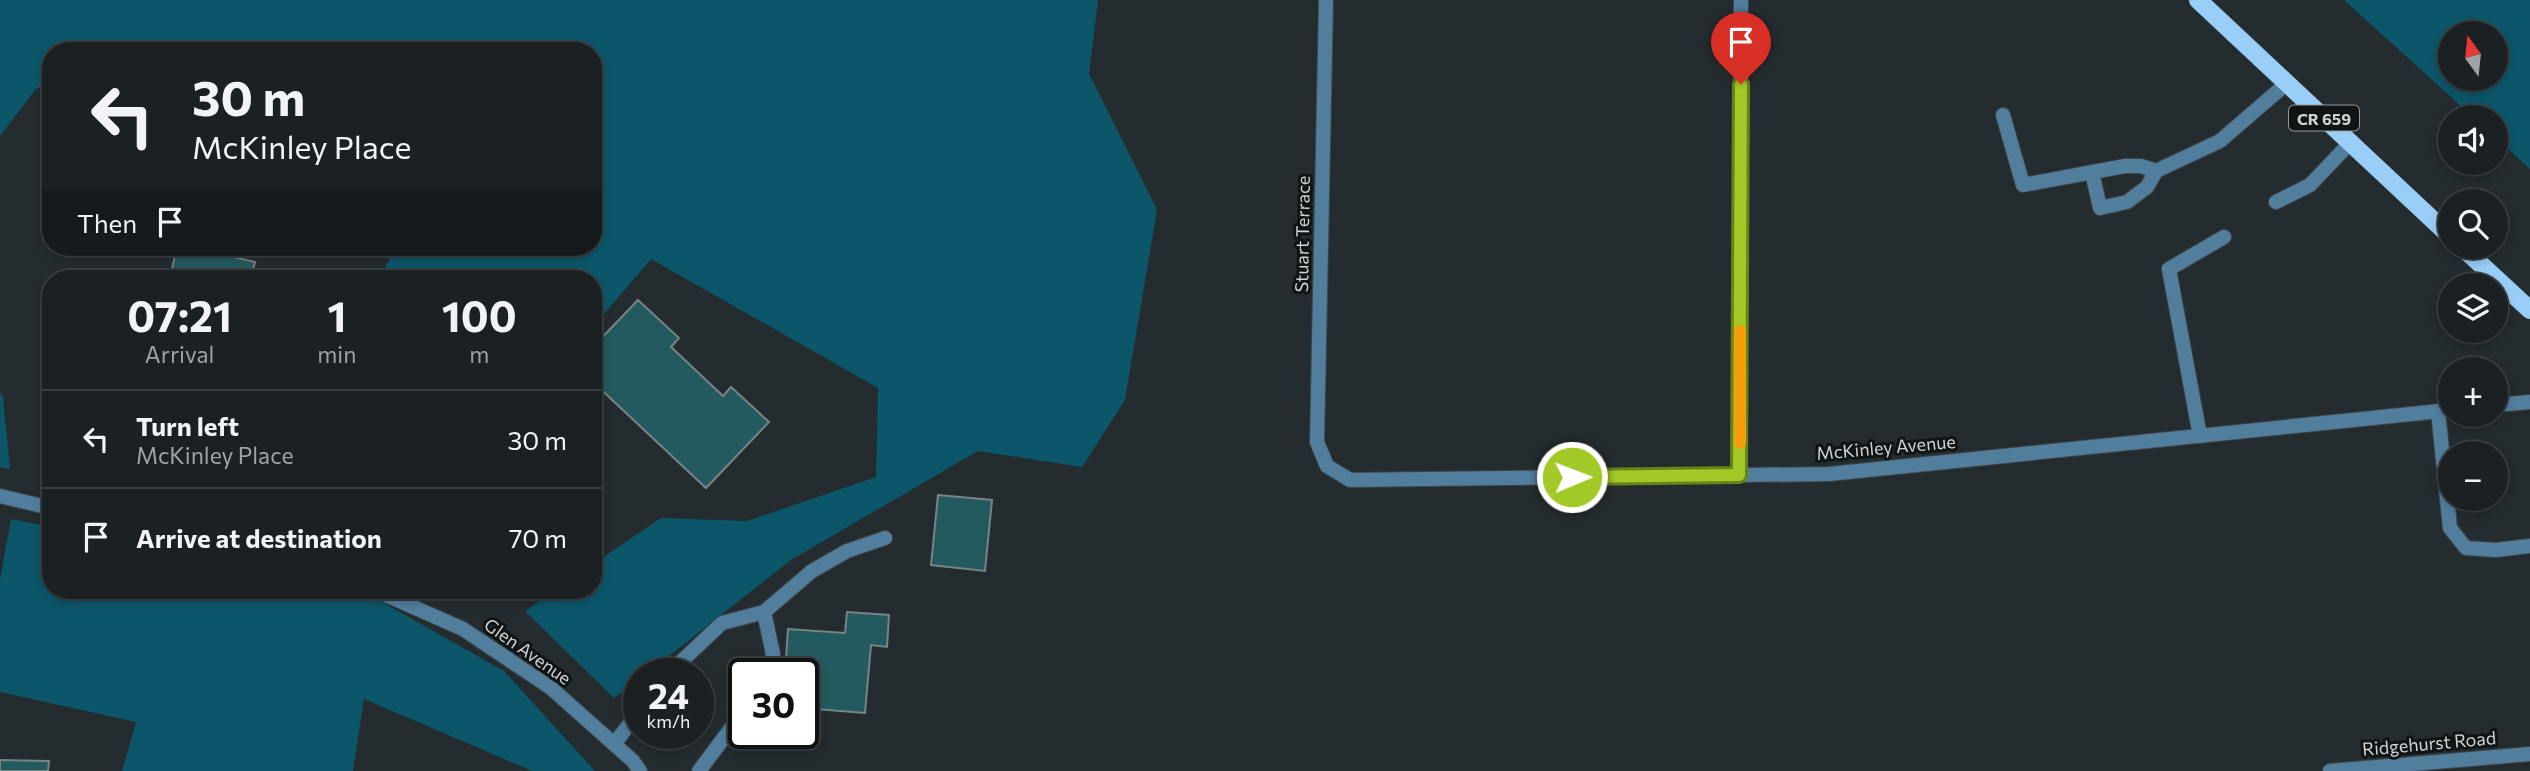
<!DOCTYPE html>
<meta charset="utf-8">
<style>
body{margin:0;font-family:Commissioner,sans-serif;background:#24292b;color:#f1f3f6;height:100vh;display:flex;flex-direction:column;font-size:26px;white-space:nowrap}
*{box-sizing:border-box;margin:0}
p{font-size:23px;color:#a0a3a6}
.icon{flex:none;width:38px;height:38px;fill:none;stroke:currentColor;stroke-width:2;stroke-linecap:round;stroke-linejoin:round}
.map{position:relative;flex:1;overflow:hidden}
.side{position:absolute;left:42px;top:270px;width:560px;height:329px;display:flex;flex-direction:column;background:#1b2123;border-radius:28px;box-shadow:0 4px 10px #0003,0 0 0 2px #393e41}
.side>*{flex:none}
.top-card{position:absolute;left:42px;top:42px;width:560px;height:214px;border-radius:28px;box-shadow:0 4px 10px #0003,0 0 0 2px #393e41;background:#1b2123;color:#f1f3f6;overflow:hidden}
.needle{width:46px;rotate:345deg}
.fabs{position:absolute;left:2438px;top:21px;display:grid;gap:14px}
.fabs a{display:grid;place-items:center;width:70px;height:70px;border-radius:50%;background:#1b2123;box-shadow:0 4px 10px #0003,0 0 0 2px #393e41;font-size:35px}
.speed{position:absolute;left:623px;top:658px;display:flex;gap:14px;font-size:35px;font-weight:700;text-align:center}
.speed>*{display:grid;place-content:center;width:91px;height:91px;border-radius:50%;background:#1b2123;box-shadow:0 4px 10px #0003,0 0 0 2px #393e41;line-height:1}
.speed small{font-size:18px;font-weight:400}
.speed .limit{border:4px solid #111;border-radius:10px;background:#fff;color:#111}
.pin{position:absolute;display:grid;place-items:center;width:60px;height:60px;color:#fff;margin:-72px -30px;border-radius:50% 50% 50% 0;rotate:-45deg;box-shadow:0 0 7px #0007}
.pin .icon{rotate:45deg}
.me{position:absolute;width:77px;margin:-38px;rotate:89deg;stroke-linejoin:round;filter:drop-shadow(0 0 5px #0008)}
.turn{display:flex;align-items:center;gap:24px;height:147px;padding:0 35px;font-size:32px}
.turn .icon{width:91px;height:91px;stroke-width:2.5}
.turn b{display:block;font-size:49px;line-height:60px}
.then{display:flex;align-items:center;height:66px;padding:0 35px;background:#0003;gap:14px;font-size:26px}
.eta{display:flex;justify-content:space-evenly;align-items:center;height:119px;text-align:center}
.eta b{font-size:42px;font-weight:700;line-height:49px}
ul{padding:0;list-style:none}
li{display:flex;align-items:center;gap:21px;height:98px;padding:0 35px;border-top:2px solid #393e41}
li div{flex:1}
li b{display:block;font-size:26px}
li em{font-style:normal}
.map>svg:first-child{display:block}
.green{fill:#0c566a;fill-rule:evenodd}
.building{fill:#235a5f;stroke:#788384;stroke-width:2}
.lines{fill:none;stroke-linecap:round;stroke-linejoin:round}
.lane-casing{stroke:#3f474a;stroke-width:16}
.street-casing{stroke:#3f474a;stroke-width:16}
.primary-casing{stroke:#3f474a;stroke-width:19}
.lane{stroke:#527e9e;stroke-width:14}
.street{stroke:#527e9e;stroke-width:14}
.primary{stroke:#98cef7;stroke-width:18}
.route-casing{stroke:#698319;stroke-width:18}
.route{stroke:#a2c927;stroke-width:12}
.slow{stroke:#f59e0b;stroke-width:12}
.labels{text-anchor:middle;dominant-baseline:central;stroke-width:6;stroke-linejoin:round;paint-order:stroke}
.shield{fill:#101415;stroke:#959a9b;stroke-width:2}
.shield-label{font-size:16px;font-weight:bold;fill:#ced3d5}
.street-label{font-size:18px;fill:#ced3d5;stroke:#101415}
</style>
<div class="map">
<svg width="2530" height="771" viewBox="0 0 2530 771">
<rect width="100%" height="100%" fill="#242c2f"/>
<path class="green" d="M0,0h1098l-9,74 68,136 -32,190 -43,67 -104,-16 -187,109 -145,114h-7v5l-25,19 -89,-87 32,-21h36v-26l68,-46 86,3 129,-44 2,-89 -227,-129 -58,68v-49h-214l18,-31h196v-196h-445l-41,-7 -11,7h-45v28l-16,11 -35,46z
M2344,0h186v169l-34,-31v-21h-23zM2450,33h46v46h-46z
M0,393l3,4 7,72 -10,-2z
M11,519l40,8v63h287l37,8 129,73 91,100h-63l-168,-72 -11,72h-231l14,-49 -136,-30v-113z"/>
<path class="building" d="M175,247h43l-2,6 39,9 -4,16h-81l6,-27h-2z
M638,300l41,38 -8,9 52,49 8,-9 38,35 -63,66 -113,-106v-35z
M938,495l54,5 -7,71 -54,-6z
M847,612l42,3 -2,32 -16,-2 -6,68 -62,-5v-34h-18l3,-45 57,4z
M0,760l49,1 -1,10h-48z"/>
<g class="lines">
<g class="lane-casing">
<path id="lane" d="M2003,115l20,70 102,-19h16l15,5
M2092,172l8,36 27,-6 20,-15 9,-16 64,-30 66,-57
M2276,202l34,-17 40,-42
M2438,411l12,117 16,20 30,2 34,-4
M2200,436l-31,-167 55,-32
M764,612l9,42 -6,20
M668,674l54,-51 42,-11 48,-41 35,-20 38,-13
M614,744l25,-32
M699,771l45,-60"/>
</g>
<g class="street-casing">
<path id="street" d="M1326,0l-9,442 10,24 23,14 479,-6 621,-64
M2496,405l34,-3
M1739,475l2,-475
M0,496l51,12
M375,590l88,39 88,59 82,73 7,10
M2330,771l200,-17"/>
</g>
<g class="primary-casing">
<path id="primary" d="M2198,0l252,236
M2462,247l68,63"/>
</g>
<use href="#lane" class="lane"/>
<use href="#street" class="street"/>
<use href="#primary" class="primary"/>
</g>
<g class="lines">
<g class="route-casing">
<path id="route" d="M1572,477l167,-2 2,-391"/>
</g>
<use href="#route" class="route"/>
<path class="slow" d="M1740,443v-112"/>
</g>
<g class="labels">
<rect class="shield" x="2289" y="105.5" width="70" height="25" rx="5"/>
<g class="shield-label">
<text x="2324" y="118">CR 659</text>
</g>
<g class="street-label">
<text transform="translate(1302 234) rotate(-89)">Stuart Terrace</text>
<text transform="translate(1886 447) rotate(-5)">McKinley Avenue</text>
<text transform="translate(528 651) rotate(35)">Glen Avenue</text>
<text transform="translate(2429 743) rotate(-5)">Ridgehurst Road</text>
</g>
</g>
</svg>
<div class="fabs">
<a><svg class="needle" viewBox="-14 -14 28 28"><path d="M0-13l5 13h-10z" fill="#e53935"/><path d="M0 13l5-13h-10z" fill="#a0a3a6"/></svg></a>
<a><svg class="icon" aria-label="sound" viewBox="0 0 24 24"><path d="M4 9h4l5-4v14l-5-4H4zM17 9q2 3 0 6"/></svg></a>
<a><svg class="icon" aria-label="search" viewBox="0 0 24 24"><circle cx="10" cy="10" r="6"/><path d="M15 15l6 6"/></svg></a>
<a><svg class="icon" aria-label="layers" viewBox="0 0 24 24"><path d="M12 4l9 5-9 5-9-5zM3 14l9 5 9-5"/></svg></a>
<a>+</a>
<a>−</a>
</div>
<div class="speed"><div>24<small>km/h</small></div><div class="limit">30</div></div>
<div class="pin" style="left:1741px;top:84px;background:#d93025"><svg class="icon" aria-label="arrive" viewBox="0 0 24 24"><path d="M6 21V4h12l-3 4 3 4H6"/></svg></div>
<svg class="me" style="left:1572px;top:477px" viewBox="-20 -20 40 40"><circle r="17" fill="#a2c927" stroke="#fff" stroke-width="3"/><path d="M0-11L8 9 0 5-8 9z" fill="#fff"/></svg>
<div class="top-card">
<div class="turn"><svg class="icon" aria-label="left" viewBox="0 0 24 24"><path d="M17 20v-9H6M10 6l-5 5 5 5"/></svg><div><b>30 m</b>McKinley Place</div></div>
<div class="then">Then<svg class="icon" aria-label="arrive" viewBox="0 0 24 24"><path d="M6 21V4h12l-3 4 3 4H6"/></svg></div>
</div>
<section class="side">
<div class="eta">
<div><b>07:21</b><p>Arrival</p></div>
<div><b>1</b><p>min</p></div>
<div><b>100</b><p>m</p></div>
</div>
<ul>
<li><svg class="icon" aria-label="left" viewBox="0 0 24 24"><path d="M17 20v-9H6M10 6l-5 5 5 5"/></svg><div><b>Turn left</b><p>McKinley Place</p></div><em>30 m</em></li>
<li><svg class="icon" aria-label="arrive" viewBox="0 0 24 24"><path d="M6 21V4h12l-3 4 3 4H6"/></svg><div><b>Arrive at destination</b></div><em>70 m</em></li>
</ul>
</section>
</div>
